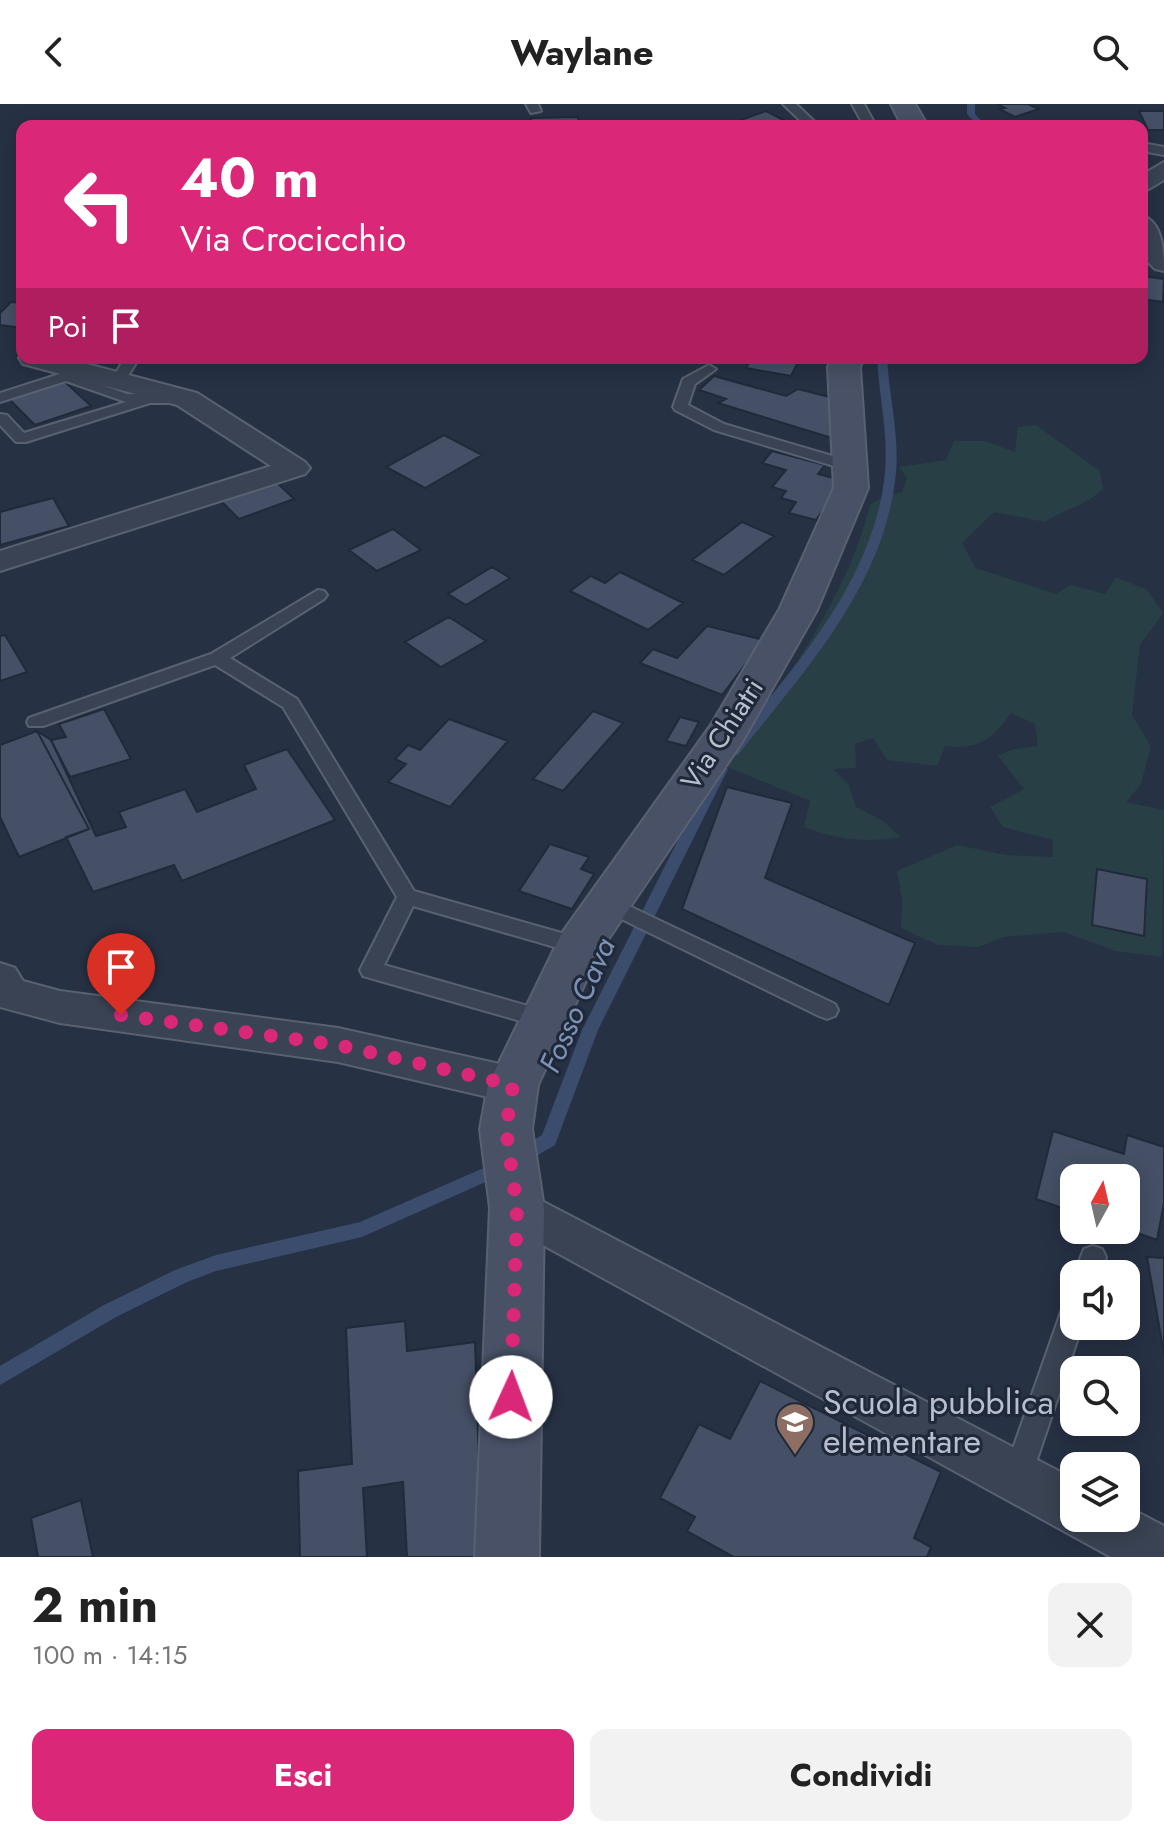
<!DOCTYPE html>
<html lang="it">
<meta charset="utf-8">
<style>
body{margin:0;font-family:Jost,sans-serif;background:#f2f2f2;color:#222;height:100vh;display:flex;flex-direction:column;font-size:30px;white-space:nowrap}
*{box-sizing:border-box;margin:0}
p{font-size:26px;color:#767676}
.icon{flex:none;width:44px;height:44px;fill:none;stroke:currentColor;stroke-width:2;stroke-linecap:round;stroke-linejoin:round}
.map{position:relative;height:1453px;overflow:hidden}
.panel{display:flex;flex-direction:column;background:#fff;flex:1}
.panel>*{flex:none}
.hud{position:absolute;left:16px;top:16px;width:1132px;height:244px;border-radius:16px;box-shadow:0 4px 20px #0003;background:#db2777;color:#fff;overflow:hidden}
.needle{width:52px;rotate:8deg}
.fabs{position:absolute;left:1060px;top:1060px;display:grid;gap:16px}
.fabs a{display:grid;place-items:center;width:80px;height:80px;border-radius:16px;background:#fff;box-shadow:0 4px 20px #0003;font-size:40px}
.pin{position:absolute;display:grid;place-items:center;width:68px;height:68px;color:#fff;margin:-82px -34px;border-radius:50% 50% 50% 0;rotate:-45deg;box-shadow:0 0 8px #0007}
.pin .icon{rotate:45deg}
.me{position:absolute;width:88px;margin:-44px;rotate:2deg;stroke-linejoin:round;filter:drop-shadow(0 0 6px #0008)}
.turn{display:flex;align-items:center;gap:28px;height:168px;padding:0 32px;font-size:36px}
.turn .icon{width:104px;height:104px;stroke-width:2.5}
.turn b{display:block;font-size:56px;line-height:68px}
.then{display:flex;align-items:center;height:76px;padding:0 32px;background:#0003;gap:16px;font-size:30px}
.round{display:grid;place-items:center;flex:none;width:84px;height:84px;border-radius:16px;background:#f2f2f2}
.summary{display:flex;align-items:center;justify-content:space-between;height:136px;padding:0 32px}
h1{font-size:48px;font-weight:700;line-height:60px}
.primary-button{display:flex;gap:16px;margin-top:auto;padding:16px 32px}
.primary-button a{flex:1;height:92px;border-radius:16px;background:#db2777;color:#fff;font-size:32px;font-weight:700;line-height:92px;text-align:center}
.primary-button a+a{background:#f2f2f2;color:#222}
header{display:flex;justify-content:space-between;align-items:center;height:104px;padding:0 32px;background:#fff;font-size:36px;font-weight:700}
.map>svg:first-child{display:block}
.green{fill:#283f45}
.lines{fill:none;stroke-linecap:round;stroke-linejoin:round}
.stream{fill:#3b4c6d;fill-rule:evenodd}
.building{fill:#455066;stroke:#212a3b;stroke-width:2}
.lane-casing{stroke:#596171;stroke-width:4}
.street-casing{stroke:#596171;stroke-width:4}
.secondary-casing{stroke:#596171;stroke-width:4}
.lane{fill:#3a4353;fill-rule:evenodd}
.street{fill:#3a4353;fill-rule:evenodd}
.secondary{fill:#485166;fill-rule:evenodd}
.route{stroke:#db2777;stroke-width:14;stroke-dasharray:0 25.2}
.labels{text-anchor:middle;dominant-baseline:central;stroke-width:6;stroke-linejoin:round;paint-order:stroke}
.street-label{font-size:28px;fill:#b8becd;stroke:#1f2839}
.water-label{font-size:30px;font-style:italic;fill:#7e92b5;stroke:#1f2839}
.near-poi-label{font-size:34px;fill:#b8becd;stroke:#1f2839;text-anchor:start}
</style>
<header><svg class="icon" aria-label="back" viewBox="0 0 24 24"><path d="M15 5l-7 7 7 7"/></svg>Waylane<svg class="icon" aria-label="search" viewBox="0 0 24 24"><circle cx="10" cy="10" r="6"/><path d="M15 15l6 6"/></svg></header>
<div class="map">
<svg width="1164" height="1453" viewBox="0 0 1164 1453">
<rect width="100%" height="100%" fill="#263144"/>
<path class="green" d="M1036,321l64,46 3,18c-21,19 -35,18 -58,33l-51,-10 -32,31 14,25 80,26 15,-9 34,9 11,-17 31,13 16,23 -23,32 -8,70 19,31 -10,38 -15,18 38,8 -2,147 -47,-6 -51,-19 -61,5 -24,10 -41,-2 -37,-17 1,-28 -5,-29 60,-26 49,10 47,2v-17l-50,-13 -13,-20 34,-18 -26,-33 16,-7 24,-3 -3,-22 -24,-11c-18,26 -32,37 -66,33l-8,20 -50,-6 -14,-22 -18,6 1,24 -23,1 16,16 7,22 27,14 18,16c-35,6 -63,3 -97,-10l6,-26 -85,-35c57,-81 120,-163 145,-261l12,-8 20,-5 5,-14 -8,-11 47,-7 8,-19h31l30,11 3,-25z"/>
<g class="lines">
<path class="stream" d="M967,0h8v10l11,12h-8l-11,-12z
M877,254h10c2,40 14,82 8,123 -13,107 -93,193 -157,274h-10l-2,-3 2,-3c64,-80 142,-163 156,-268 6,-41 -5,-83 -7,-123z
M721,660l7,5 -130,261 -43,115 -29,17 -6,2 -6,-2 -2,-5 2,-5 28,-17 40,-105 132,-261z
M502,1056l6,2 2,5 -2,5 -146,65 -146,34 -29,11 -71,35 -116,68v-19l104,-61 71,-35 41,-15 144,-33z"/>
</g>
<path class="building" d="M997,0h31l11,5 -24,8 -16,-8 6,-1z
M766,7l29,15h-71z
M1139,7h25v19h-16z
M578,13l1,9h-47l-1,-8z
M1142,172l22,3 -1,23 -21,-3z
M11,198l11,1v25l-22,-3v-12z
M752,254h48l-9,18 -45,-8z
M714,272l72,20 12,-7 43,11 4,42 -127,-39 8,-4 -27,-9z
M64,277l27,25 -56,19 -26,-26z
M444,331l38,20 -57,33 -39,-21z
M772,347l53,14 -7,9 26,7 -28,39 -27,-7 7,-11 -15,-4 5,-7 -14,-4 14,-17 -24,-7z
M272,374l22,21 -55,20 -21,-21z
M53,394l16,28 -69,19v-33z
M742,418l32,14 -50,39 -32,-15z
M393,425l28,21 -44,21 -28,-21z
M492,463l18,11 -44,27 -18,-11z
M620,468l63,31 -35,27 -78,-39 21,-15 14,7z
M449,513l37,24 -45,26 -36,-25z
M707,522l57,14 -42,55 -82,-32 13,-14 24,9z
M5,531l22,37 -27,9v-45z
M104,605l27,50 -61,18 -19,-37 15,-3 -7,-13z
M593,607l30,12 -60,68 -30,-12z
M680,613l19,5 -13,24 -20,-5z
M449,615l59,22 -58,66 -62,-25 18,-18 -11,-5 13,-14 12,5z
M37,627l52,98 -70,28 -19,-40v-72z
M37,627l14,9 45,96 30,-9 -7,-15 66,-23 12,23 59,-23 -12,-24 43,-16 48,71 -153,61 -8,-16 -81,27 -27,-55 23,-8z
M727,683l65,16 -27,75 150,65 -26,62 -207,-96z
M550,740l39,13 -8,12 13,5 -22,35 -53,-18z
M1097,765l50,10 -3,57 -52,-11z
M1053,1027l71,23 3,-19 37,12v56l-7,37 -31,-11v-51h-52v34l-38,-13z
M1147,1153l17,1v96z
M405,1217l2,30 68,-9 7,215h-75l-4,-75 -40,6 4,69h-67l-2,-86 54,-7 -6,-136z
M760,1277l181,91 -27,66 17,9 -4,10h-193l-47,-26 8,-14 -35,-19 39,-74 31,15z
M81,1396l12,57h-55l-7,-39z"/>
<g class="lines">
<g class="lane-casing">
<path id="lane" d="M526,0h12l3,7 -10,2z
M783,0h13l23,22h-13z
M852,0h12l12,22h-12z
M1142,39l22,4v8l-22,-4z
M125,254h14l-11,18 3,7 -7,4 -5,-1 -5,-10z
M709,261l7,4 -21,15 -7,21 36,19 132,39v6h-12l-130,-39 -39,-20 -2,-3 10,-28z
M66,268l61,22 60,1 7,4 -7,4h-37l-124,39h-10l-16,-17v-11l7,1 17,18 102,-31 -60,-21 -66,21v-9z
M318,486l6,1 3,4 -3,4 -94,59 67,41 117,192 165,47 8,2 3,6 -3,6 -8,2 -166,-48 -29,59 169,48 3,6 -3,6 -8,3 -182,-52 -3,-6 37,-73 -114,-190 -68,-42 -172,61h-14l-2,-4 2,-4 182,-64z
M608,792l227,108 3,6 -3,6 -8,3 -8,-3 -218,-107 -3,-5 3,-5z
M1093,1142l9,3 4,8 -6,17h-26l10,-25z
M1074,1196v26h8l-51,151 -4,10 -10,4 -10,-4 -4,-10 58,-165 4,-8z"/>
</g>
<g class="street-casing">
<path id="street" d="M1164,58v18l-22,13v-18z
M1142,112c21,5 22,37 22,55l-9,-2 -12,-12z
M22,250v4h42l133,35 108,69 5,6 -5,6 -305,97v-20l271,-85 -94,-61 -154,-41 -4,-6z
M0,859l15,5 8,13 37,10 278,37 175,39 16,5 6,13 -6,13 -16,5 -175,-41 -278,-39 -60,-16z
M517,1084l557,291v39h52v-12l38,20v31h-53l-610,-335 -7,-14 7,-14z"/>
</g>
<g class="secondary-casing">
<path id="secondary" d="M891,0h24l13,22h-26z
M832,254h32l-4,9 8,121 -51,122 -75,132 -143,211 -61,132 -6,44 12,79 -5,349h-64l15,-349 -10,-79 8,-44 74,-152 149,-208 68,-115 55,-122 -6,-121z"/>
</g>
<use href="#lane" class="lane"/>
<use href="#street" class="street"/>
<use href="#secondary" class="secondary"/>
</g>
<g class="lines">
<path class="route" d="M121,911l217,30 175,40 -7,44 11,79 -6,189"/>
</g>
<defs>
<g id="school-pin" transform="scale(2)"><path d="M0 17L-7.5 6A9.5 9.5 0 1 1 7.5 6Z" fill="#8d6e63" stroke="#1f2839"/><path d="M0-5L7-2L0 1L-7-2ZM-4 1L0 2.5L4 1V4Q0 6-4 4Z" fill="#fff"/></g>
</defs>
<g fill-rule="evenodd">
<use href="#school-pin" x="795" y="1318"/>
</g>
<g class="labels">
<g class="street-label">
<text transform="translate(722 630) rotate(-57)">Via Chiatri</text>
</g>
<g class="water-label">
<text transform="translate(577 901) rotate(-66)">Fosso Cava</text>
</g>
<g class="near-poi-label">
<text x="823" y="1298">Scuola pubblica<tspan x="823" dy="39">elementare</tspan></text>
</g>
</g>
</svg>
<div class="fabs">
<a><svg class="needle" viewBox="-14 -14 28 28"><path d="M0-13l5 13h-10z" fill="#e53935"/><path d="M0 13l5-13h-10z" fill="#767676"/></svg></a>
<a><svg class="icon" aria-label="sound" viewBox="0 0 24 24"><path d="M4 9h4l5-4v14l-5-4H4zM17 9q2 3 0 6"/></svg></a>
<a><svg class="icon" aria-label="search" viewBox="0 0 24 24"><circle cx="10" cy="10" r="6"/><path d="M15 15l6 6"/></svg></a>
<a><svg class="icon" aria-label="layers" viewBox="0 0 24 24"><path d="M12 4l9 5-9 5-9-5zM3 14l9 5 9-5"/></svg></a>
</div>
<div class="pin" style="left:121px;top:911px;background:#d93025"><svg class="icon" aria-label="arrive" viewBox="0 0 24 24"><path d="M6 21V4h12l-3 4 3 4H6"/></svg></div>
<svg class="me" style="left:511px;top:1293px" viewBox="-20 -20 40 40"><circle r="19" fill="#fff"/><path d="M0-13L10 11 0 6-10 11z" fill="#db2777"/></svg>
<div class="hud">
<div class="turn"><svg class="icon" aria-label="left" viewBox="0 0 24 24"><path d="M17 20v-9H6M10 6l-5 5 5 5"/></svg><div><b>40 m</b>Via Crocicchio</div></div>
<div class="then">Poi<svg class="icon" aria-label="arrive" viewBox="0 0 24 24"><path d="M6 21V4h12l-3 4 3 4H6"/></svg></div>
</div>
</div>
<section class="panel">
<div class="summary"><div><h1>2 min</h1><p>100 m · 14:15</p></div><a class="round"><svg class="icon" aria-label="close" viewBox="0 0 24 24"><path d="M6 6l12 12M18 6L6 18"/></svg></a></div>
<div class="primary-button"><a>Esci</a><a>Condividi</a></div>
</section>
